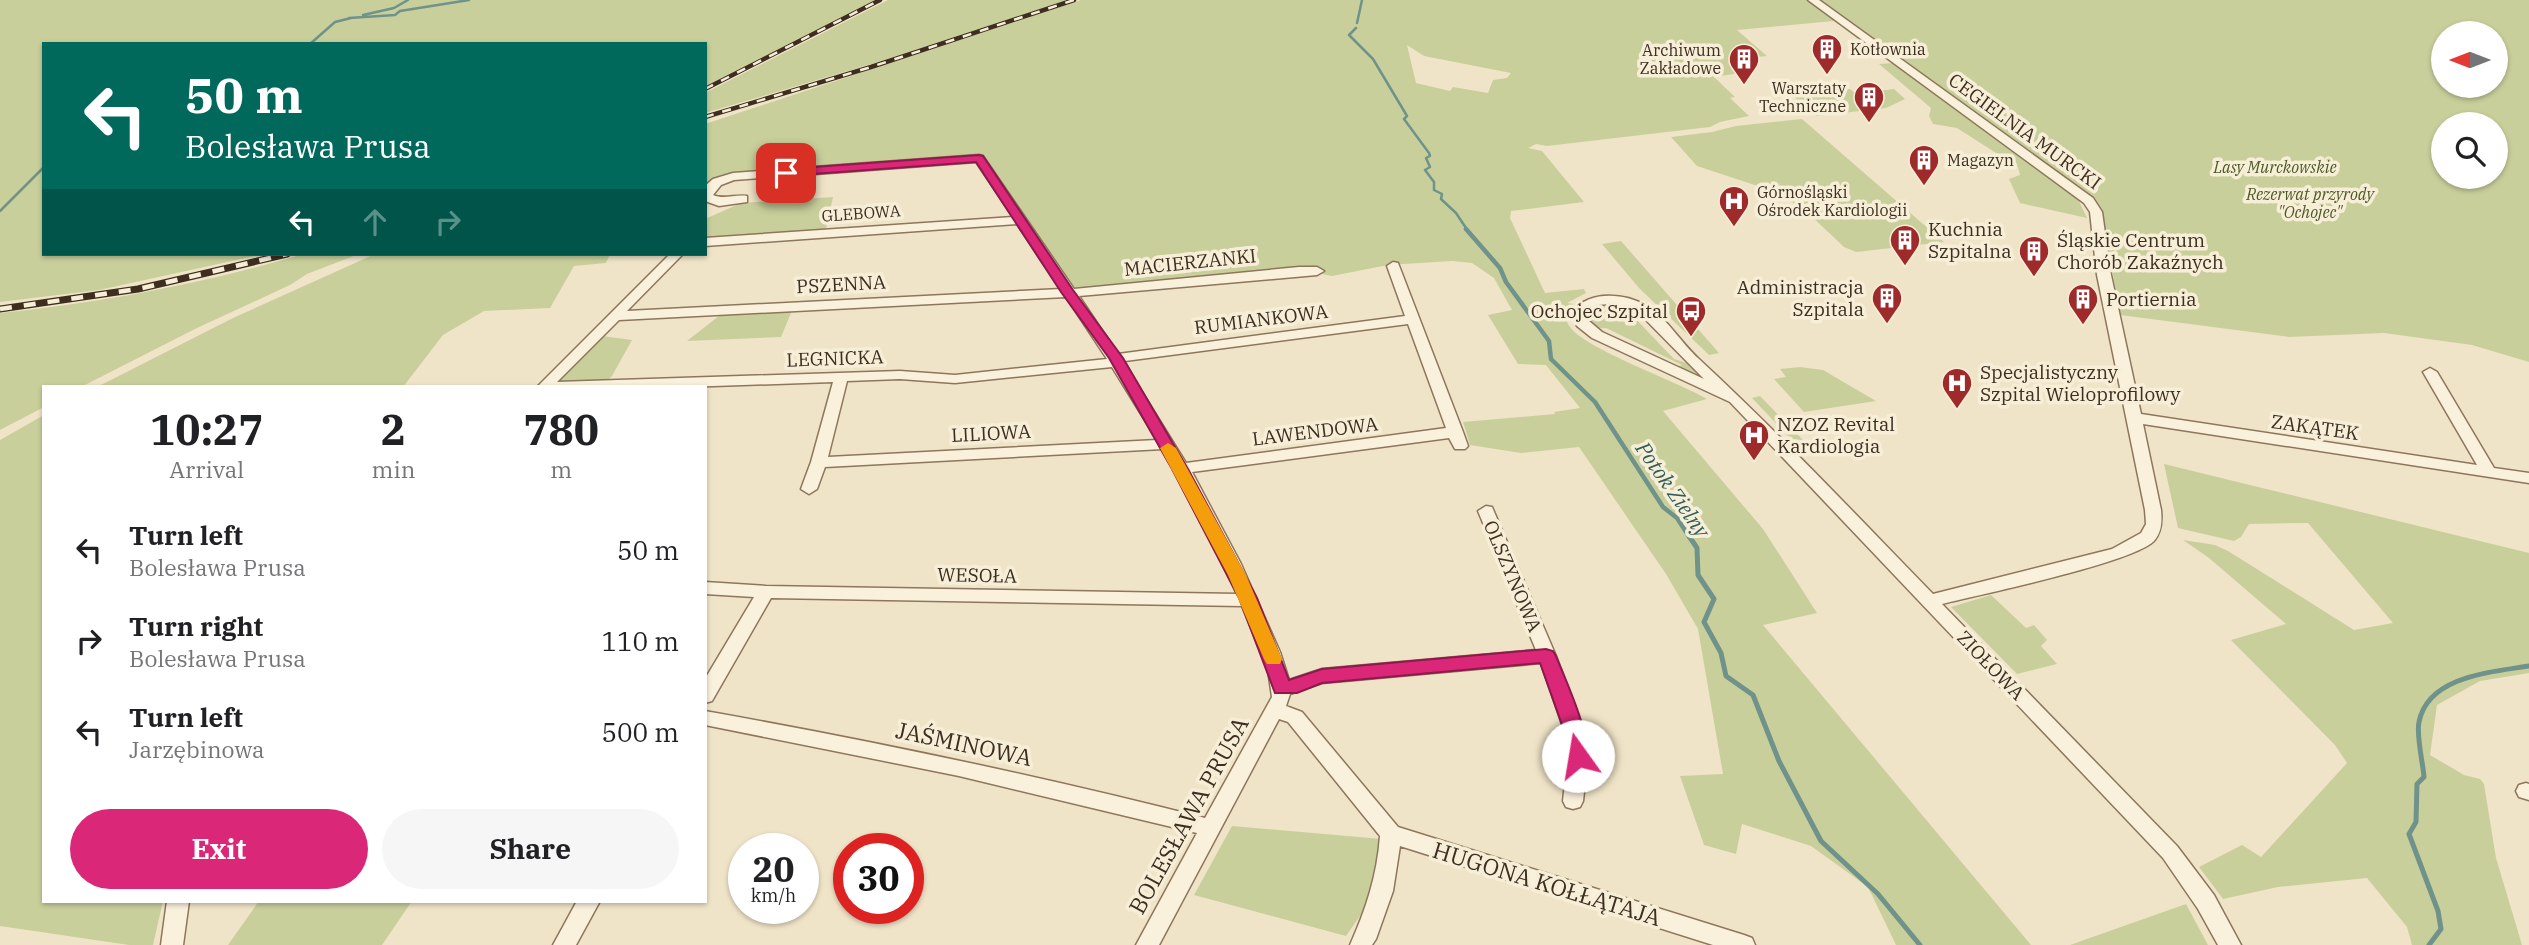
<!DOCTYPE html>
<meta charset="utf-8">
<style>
body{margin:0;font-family:"IBM Plex Serif",serif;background:#f6f6f6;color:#202124;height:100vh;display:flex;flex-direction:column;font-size:26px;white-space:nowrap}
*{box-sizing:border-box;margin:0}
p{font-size:23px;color:#757577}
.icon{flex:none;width:38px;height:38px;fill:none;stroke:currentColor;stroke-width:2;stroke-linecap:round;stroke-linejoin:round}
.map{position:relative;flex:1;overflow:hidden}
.side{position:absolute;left:42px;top:385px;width:665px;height:518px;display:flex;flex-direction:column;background:#fff;border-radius:0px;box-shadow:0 2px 5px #0004}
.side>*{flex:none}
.banner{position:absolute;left:42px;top:42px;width:665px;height:214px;border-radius:0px;box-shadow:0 2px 5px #0004;background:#00695c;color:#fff;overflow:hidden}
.needle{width:46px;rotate:270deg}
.buttons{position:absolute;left:2431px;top:21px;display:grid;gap:14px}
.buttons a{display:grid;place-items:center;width:77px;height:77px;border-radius:50%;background:#fff;box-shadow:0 2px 5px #0004;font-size:35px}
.speed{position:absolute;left:728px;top:833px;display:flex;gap:14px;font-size:35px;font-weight:700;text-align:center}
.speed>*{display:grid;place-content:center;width:91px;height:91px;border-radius:50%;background:#fff;box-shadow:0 2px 5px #0004;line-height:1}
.speed small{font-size:18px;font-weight:400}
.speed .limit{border:10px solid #d22;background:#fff;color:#111}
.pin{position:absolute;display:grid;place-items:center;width:60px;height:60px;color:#fff;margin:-30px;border-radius:14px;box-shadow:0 4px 10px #0006}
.me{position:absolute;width:77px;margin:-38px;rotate:347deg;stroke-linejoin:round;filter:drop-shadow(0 0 5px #0008)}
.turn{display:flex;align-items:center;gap:24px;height:147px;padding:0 28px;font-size:32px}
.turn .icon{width:91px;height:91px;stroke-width:2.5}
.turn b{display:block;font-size:49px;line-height:60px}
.lanes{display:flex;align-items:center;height:66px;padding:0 28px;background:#0003;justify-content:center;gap:35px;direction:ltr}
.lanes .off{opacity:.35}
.eta{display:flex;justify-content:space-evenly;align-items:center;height:119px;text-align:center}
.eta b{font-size:42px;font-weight:700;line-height:49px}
.cta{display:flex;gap:14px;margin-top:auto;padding:14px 28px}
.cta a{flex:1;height:80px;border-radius:42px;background:#db2777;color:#fff;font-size:28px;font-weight:700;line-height:80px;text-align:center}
.cta a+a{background:#f6f6f6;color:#202124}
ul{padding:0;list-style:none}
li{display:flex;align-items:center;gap:21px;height:91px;padding:0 28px}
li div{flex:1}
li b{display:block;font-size:26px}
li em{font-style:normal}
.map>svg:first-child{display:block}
.green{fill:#c9cf9b;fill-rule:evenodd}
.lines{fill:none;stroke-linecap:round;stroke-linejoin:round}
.stream-far2{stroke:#6f938a;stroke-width:2.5}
.stream-far1{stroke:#6f938a;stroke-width:4.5}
.stream{stroke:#6f938a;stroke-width:5}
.minor-casing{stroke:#8d765c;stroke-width:3}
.minor{fill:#faf1dc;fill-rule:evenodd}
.rail-far1-casing{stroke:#3d2e20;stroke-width:4.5}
.rail-casing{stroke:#3d2e20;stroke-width:7}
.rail-far1{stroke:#f7eed8;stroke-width:2.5;stroke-dasharray:9;stroke-linecap:butt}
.rail{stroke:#f7eed8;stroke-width:4.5;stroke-dasharray:12;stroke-linecap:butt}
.route{fill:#db2777;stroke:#8e194d;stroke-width:2}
.slow{fill:#f59e0b}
.labels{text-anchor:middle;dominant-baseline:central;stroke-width:7;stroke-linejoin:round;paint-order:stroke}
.far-poi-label{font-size:16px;fill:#3d2e20;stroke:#f7eed8;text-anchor:start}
.far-park-label{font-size:16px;font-style:italic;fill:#4d5a26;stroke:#f7eed8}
.far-street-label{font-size:16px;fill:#3d2e20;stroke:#f7eed8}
.street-label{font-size:19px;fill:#3d2e20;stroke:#f7eed8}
.poi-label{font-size:19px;fill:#3d2e20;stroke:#f7eed8;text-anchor:start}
.water-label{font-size:21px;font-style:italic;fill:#2f5d5a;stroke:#f7eed8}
.near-street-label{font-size:23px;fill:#3d2e20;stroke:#f7eed8}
</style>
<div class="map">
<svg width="2529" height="945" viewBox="0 0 2529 945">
<rect width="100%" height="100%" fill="#f0e4c8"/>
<path class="green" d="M0,0h875l-170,86v-42h-661v210h220l-165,36 -99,12z
M888,0h179l-192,63 -170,50v-20z
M1081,0h1448v362l-57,-17 -88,-12 -95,4 -169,-22 -18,-103 -258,-192 -107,10 30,26 -26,3 13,12 -40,6 21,20 -5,1 19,18 -29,6 -10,5 -163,19 -11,-2 -8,4 14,3 42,51 -73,9 -1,7 35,75 39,-4 2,4 -19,10 7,1 -8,7c0,6 0,11 4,16 17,23 107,54 137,72l-44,12 100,118 54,84 -54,12 268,320h-135l-28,-58 -57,-41 -69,-22 -6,30 -32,-9 -24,-69 43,-2 -25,-145 -32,-55 -87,-127 -58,6 -51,-8 -7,-23 92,-8 -1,-2 26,-4 -34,-43 -28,-1 -30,-49 24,-5 -18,-32 -22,-15 -20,-2 -64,4 -56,11 -36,-7 -209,20 -18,-2 -90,-129 -258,17 -16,9v-60zM2443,33h53v53h-53zM1407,45l17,11 87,17 -4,5 -14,2 -5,13 -35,-6 -3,4 -34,-8zM2443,124h53v53h-53z
M1893,63l185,136 9,19 -67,-15 -11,-24 11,-4 -2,-8 -61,-39 -24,-4 -4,-8 2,-8 -52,-44z
M1850,89l6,5 38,-5 11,10 -19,9 -70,8 -24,-21z
M1802,119l136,118 6,5 -88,10 -12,-5 -36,-34 -29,-20 -82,-27 -26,-29 41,-5 24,-6z
M833,197l-7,32 -121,8v-18l36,-16z
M1621,241l98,112 -10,2 -70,-67 -37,-44z
M304,254h55l-52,20 -17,11 -93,43 -116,59h-37v20l-44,23v-117c102,-10 205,-30 304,-59z
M375,254h235l-4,9 -32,3 -24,42 -66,3 -41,24 -40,52h-306l136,-69z
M1613,303l23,8 8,6 -12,-2 42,44 13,4 12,13 -23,-9 6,-2 -76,-37c-12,1 -15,-1 -20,-12l6,-9z
M793,308l-12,29 -94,4 37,-29z
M602,336l30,4 -20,36 -12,11h-49z
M1800,367l23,3 53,31 -72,11 -30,-33 12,-2 -6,-8z
M1760,396l43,44 -12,-1 -39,-41z
M44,415v486h119l-10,44h-24l-129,-19v-486z
M2164,464l365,89v120l-49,8 -43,24 -7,50 34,20 16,4 4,5 12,74 26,87h-110l-5,-18 -40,-49 -89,9 -55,12 -24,-32 43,-22 19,12 86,-94 -12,-18 -104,-105 55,-16 -77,-66 -26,-18 32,5 13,6 126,79 39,-7 -85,-100 -59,1 -8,13 -7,4 -56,-13z
M1991,595l35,33 8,-3 13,15 -6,6 16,18 -40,10 -66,-67z
M1232,826l150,13 -13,64 -23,33 -152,-41z
M259,901h153l-30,44h-154z
M2186,904l22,41h-138z"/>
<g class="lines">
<path class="stream-far2" d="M363,15l31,-7 14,-8
M349,18l46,-3 5,-4 69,-11
M1357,23l5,-23
M1356,28l-7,7 24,24 34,57 -3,3 25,34 1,3 -4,2 4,9 -5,3 9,12v8l8,4 -1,5 15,14 12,18
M310,44l25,-22 16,-4
M0,211l44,-44"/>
<path class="stream-far1" d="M1466,229l34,39 6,14 43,59 2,18 44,43 68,105 14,11 13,20"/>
<path class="stream" d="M1689,536l8,12 1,27 16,24 -10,23 17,31 5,23 27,19 26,66 42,80 57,53 42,51
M2429,945l12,-16 -3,-18 -29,-77 7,-12 1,-38 7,-7c-1,-14 -8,-42 -5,-55 9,-46 73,-50 110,-56"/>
<g class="minor-casing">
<path id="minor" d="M1808,0h11l274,198 9,14 9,63 30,139 336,51 -54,-93 7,-4 7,4 57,96 35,5v10l-386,-59 18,86c1,10 1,22 -7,31 -22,22 -173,53 -212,63l235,242 37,49 27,50h-23l-20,-36 -35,-51 -433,-456 -138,-64 -15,-12 -4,-15c17,-21 52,-18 74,-5 20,12 34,37 52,53 81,75 157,156 234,235l179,-45 29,-16 5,-9 -1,-14 -48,-235 -7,-63 -6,-9zM1610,304l29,9 65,66 -102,-47 -13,-11 -2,-9 10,-7z
M979,155l4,1 91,133 225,-22h18l7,4 -7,4 -238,21 39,58 287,-38 -18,-50 6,-4 5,1 65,169 5,14 -3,3h-10l-6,-11 -257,34 49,92 39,88 9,28 33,-11 214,-19 -58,-139 8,-5 6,1 64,149 30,80 2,20 -5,45 -3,6 -7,2 -7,-2 -3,-6 5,-45 -2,-20 -25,-73 -219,20 -32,11 -4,12 16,6 96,115 346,108 8,3 3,7h-42l-313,-99 -7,45 -17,48 -4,6h-22c16,-36 27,-69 30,-109l-92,-114 -9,-3 -120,226h-23l61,-112 -238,-57 -254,-51v-14c168,30 335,65 500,107l67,-121 -4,-27 -26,-64 -471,-8 -59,103 -7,2v-24l49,-82 -49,-3v-12l61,4 471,8 -44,-91 -30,-54 -338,18 -8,22 -8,5 -8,-5 10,-27 22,-80 -148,5h-148l133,-133h13l-56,57 434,-22 -44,-65 -312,22v-8l308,-21 -37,-55 -242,18 -13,5 -8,10c11,5 22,-1 34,1v6l-28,4 -14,-5v-15l8,-7 20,-6zM1066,297l41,62 -152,16 -55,-4 -343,11 62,-62zM1408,324l38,104 -260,35 -62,-100 1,-2zM1112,367l45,73 -329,17 19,-76 53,-2 55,4z
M2526,783l3,1v16l-10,-3 -3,-6 3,-6z
M167,901h22l-6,44h-22z
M577,901h23l-24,44h-23z"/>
</g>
<use href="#minor" class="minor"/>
<g class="rail-far1-casing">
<path id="rail-far1" d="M705,89l175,-89
M705,117l166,-50 203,-67"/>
</g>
<g class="rail-casing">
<path id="rail" d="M0,309l138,-20 149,-35"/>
</g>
<use href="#rail-far1" class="rail-far1"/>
<use href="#rail" class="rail"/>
</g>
<path class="route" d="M979,155l4,1 90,134 50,68 65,111 69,129 32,82 33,-11 224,-20 7,2 3,5c8,21 39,86 29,106l-7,2 -7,-2 -5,-26 -26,-73 -218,20 -25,10h-22l-36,-95 -67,-129 -63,-111 -48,-66 -85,-130 -190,14 -5,-3 5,-4z"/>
<path class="slow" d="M1168,443l8,5 70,127 36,84 -2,5h-13l-3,-5 -36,-84 -68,-127z"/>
<defs>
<g id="building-pin" transform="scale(1.575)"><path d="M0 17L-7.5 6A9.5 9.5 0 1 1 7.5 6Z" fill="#9e2a2b" stroke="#f7eed8"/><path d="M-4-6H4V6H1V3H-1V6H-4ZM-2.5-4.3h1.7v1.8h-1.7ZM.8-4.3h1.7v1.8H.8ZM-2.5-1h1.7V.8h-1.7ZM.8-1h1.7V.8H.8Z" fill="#fff"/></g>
<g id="hospital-pin" transform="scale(1.575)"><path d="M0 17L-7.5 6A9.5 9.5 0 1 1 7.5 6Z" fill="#9e2a2b" stroke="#f7eed8"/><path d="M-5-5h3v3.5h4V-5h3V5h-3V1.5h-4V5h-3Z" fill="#fff"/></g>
<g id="bus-pin" transform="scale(1.575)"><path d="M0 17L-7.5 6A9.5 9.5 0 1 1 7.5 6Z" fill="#9e2a2b" stroke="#f7eed8"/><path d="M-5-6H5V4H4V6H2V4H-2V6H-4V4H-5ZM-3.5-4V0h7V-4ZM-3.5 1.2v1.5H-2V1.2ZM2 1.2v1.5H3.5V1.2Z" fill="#fff"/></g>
</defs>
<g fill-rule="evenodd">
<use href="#building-pin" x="1827" y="49"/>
<use href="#building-pin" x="1744" y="59"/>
<use href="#building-pin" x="1869" y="97"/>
<use href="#building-pin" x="1924" y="160"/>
<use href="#hospital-pin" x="1734" y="201"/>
<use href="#building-pin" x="1905" y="240"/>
<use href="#building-pin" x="2034" y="251"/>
<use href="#building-pin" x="1887" y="298"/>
<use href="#building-pin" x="2083" y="299"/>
<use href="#bus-pin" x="1691" y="311"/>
<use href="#hospital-pin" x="1957" y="383"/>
<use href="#hospital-pin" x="1754" y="435"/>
</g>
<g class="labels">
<g class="far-poi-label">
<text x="1850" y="49">Kotłownia</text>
<text x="1721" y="50" text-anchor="end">Archiwum<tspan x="1721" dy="18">Zakładowe</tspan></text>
<text x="1846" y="88" text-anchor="end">Warsztaty<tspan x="1846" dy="18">Techniczne</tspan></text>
<text x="1947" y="160">Magazyn</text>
<text x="1757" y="192">Górnośląski<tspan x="1757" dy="18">Ośrodek Kardiologii</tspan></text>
</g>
<g class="far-park-label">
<text x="2275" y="167">Lasy Murckowskie</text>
<text x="2310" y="194">Rezerwat przyrody<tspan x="2310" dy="18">"Ochojec"</tspan></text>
</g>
<g class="far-street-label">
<text transform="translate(861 213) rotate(-4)">GLEBOWA</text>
</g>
<g class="street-label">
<text transform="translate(2025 131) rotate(36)">CEGIELNIA MURCKI</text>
<text transform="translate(1190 262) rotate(-6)">MACIERZANKI</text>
<text transform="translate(841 284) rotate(-3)">PSZENNA</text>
<text transform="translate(1261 319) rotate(-7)">RUMIANKOWA</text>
<text transform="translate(835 358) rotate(-2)">LEGNICKA</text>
<text transform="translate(2315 427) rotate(8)">ZAKĄTEK</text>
<text transform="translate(1315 431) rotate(-7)">LAWENDOWA</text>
<text transform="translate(991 433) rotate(-3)">LILIOWA</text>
<text transform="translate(977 575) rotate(1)">WESOŁA</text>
<text transform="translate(1513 576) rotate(67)">OLSZYNOWA</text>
<text transform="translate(1991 665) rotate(46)">ZIOŁOWA</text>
</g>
<g class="poi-label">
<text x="1928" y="229">Kuchnia<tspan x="1928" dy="22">Szpitalna</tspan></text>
<text x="2057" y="240">Śląskie Centrum<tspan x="2057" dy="22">Chorób Zakaźnych</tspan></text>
<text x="1864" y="287" text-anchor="end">Administracja<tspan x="1864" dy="22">Szpitala</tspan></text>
<text x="2106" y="299">Portiernia</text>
<text x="1668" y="311" text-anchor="end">Ochojec Szpital</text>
<text x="1980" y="372">Specjalistyczny<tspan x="1980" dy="22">Szpital Wieloprofilowy</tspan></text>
<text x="1777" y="424">NZOZ Revital<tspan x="1777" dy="22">Kardiologia</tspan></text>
</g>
<g class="water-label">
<text transform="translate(1673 489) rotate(55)">Potok Zielny</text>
</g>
<g class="near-street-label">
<text transform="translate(964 743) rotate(12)">JAŚMINOWA</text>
<text transform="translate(1188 815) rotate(-61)">BOLESŁAWA PRUSA</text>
<text transform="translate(1547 883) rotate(17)">HUGONA KOŁŁĄTAJA</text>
</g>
</g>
</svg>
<div class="buttons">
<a><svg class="needle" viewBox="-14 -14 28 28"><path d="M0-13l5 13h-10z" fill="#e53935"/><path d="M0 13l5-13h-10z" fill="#757577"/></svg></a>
<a><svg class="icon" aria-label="search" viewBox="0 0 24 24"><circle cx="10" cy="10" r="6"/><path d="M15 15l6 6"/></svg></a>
</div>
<div class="speed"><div>20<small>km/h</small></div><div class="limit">30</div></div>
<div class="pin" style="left:786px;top:173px;background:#d93025"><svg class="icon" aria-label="arrive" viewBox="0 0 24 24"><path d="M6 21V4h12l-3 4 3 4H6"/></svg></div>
<svg class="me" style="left:1578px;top:756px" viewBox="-20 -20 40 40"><circle r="19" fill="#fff"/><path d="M0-13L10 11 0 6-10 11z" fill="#db2777"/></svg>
<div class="banner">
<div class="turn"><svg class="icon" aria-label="left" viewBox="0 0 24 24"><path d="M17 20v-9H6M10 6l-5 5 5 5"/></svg><div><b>50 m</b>Bolesława Prusa</div></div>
<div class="lanes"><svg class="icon" aria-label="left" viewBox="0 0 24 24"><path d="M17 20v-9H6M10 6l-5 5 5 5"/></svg><svg class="icon off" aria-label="ahead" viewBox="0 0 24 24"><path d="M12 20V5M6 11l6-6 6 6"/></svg><svg class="icon off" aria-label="right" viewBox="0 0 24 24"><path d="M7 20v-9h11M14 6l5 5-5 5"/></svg></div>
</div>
<section class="side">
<div class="eta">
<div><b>10:27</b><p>Arrival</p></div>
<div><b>2</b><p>min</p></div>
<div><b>780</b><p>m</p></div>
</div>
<ul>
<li><svg class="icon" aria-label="left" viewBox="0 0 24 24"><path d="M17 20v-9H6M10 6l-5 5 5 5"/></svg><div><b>Turn left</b><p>Bolesława Prusa</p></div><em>50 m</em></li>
<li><svg class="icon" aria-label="right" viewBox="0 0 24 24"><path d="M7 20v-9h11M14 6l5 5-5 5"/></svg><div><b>Turn right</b><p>Bolesława Prusa</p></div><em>110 m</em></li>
<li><svg class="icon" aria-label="left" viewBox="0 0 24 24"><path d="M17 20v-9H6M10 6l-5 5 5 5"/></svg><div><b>Turn left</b><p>Jarzębinowa</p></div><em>500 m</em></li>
</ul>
<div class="cta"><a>Exit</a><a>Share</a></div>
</section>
</div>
